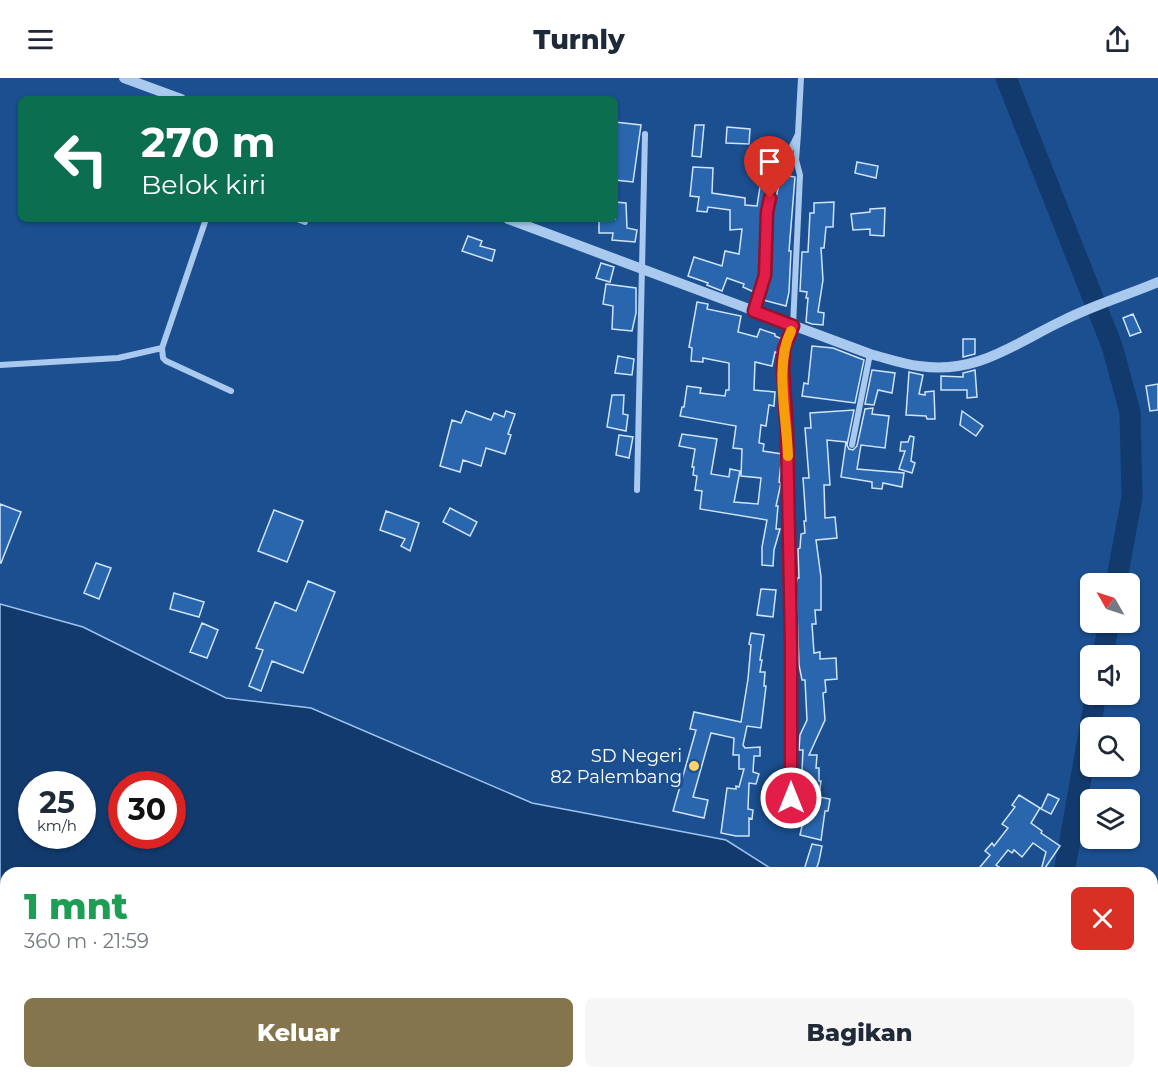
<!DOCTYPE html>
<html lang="id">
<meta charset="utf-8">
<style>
body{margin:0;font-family:Montserrat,sans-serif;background:#f6f6f7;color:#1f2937;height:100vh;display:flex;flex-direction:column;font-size:22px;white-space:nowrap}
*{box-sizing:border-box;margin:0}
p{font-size:20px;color:#747a83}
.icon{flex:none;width:33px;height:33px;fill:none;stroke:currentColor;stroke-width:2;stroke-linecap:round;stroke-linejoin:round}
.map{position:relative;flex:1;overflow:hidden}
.panel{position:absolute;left:0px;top:789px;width:1158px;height:212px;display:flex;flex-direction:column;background:#fff;border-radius:18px 18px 0 0;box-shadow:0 2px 4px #0004}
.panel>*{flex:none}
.hud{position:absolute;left:18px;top:18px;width:600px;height:126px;border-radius:9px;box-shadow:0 2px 4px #0004;background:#0b6e4f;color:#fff;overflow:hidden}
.needle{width:39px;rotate:309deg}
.fabs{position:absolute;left:1080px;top:495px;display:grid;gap:12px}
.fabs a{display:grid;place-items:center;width:60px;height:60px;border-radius:9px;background:#fff;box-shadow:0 2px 4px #0004;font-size:30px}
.speed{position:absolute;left:18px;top:693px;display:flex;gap:12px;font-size:30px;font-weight:700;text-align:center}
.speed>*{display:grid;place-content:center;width:78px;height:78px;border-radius:50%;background:#fff;box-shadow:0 2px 4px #0004;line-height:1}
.speed small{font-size:15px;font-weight:400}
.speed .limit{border:9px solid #d22;background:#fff;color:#111}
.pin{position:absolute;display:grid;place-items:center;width:51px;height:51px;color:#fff;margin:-62px -26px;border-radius:50% 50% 50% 0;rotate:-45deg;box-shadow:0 0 6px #0007}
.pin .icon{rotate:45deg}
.me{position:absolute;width:66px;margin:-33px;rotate:0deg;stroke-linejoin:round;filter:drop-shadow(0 0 4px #0008)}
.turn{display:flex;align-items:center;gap:21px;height:126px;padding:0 24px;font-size:27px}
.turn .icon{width:78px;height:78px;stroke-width:2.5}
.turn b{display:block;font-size:42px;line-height:51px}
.round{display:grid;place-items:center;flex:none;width:63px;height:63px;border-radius:9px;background:#f6f6f7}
.headline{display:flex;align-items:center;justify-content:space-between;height:102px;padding:0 24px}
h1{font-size:36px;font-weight:800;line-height:45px;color:#1e9e55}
.primary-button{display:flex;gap:12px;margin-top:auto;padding:12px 24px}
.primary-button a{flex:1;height:69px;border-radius:9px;background:#84754c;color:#fff;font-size:24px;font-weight:800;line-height:69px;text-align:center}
.primary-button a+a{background:#f6f6f7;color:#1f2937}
header{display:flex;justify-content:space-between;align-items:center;height:78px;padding:0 24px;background:#fff;font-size:27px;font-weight:800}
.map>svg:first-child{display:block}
.water{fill:#123a6d;stroke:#9cc4f0;stroke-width:1.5;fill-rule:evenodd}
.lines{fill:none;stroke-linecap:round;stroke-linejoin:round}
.river{stroke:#123a6d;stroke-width:21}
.building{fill:#2a66ad;stroke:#cfe3fa;stroke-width:1.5}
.minor{stroke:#a9c9ee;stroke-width:6}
.tertiary{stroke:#a9c9ee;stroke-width:10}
.route-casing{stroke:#92132f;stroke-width:15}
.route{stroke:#e11d48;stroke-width:10}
.slow{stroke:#f59e0b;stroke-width:10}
.poi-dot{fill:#ffd166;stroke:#1b4f8f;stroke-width:2}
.labels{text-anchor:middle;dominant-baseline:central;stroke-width:6;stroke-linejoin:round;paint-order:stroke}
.poi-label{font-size:18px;fill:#fff;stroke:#1b4f8f;text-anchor:end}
</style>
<header><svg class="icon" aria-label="menu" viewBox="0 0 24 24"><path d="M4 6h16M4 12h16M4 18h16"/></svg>Turnly<svg class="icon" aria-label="share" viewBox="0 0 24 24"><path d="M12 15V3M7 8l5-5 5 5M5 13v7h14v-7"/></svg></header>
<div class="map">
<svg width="1158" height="1000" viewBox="0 0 1158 1000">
<rect width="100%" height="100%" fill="#1b4f8f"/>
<path class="water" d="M0,526l83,23 143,71 85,10 221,95 194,37 52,33h-772v91l-6,-2zM32,706h50v52h-50zM122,706h50v52h-50z
M1152,988l6,5v7h-840l-15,-5 849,-1z"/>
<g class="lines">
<path class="river" d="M1006,0l106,268 18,66 2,85 -16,87
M1103,578l6,-34
M1064,795l32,-179"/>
</g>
<path class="building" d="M615,44l26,3 -8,57 -18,-2z
M695,47h9l-3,32 -9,-1z
M727,49l23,2 -1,15 -23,-1z
M767,64l18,3 -4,12h-3l-16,54 -2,63 -6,18 -11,-5 1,-3 -17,-6 -5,13 -15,-6 1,-2 -20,-7 6,-19 28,9 3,-15 14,3 3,-25 -12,1v-20l-22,-3 -1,5 -10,-1 2,-14 -9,-1 3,-29 20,1 -1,25 33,5v7l12,1z
M857,84l21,4 -2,12 -21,-5z
M784,97l11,2 -6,74h2l-2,41 -3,14 -23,-6 7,-25 2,-62 7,-28z
M615,124l11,1 1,25 10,2 -2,12 -23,-2 1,-7h-14v-14h16z
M834,124l-1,25h-7l-2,21h-3l2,32 -5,32 6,1 -1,12 -11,-1 -6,-2 2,-24h-2l1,-6 -7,-1 2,-39h6l2,-39h4v-10z
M885,130l-1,28 -14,-1v-6l-17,1 -2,-16 19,-2v-3z
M468,158l14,5 -2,5 15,4 -3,11 -30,-10z
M601,185l13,4 -4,15 -14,-4z
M606,206l30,4v25l-4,18 -20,-2 1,-23 -10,-2z
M697,224l11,2 -1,5 34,7 -3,16 19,5 3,-8 15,5v2l7,3 -3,14 -4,-1 -3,14 -17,-4 -1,28 21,2 -1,14 -5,-1 -3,21 -5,-1 -2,18 5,1 -1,7 19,3 -3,28 2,1 -5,23h2l-2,23h4l-6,21 -1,16 -11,-1v-18l5,-27 -67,-11 2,-18 -7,-1 2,-14 -4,-1 1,-8h-2l3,-18 -16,-3 3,-12 35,5 -6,35 18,3 1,-8 10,2 -6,31 24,2 3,-26 -20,-2 1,-27 -9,-1 3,-22 -56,-10 2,-9h2l3,-21 14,2 -1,5 25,3 1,-6h3v-27l-26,-5v4l-12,-1 1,-13 -3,-1z
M1133,236l8,18 -11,4 -7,-18z
M963,261h12v15l-12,3z
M812,268l21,2 31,12 -9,43 -53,-7 2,-13 4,1z
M618,278l16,3 -2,16 -17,-2z
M872,292l23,3 -3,20 -14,-3 -4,15 -9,-1z
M975,292l2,27 -10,1v-8h-26v-14l22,1v-4z
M909,294l14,3 -4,19 6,1v-3l9,-1 1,28h-8l-1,-3 -20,-1z
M1158,306v26l-8,1 -4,-25z
M612,317h12l-1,19 5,1 -2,16 -19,-4z
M873,330l-1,6 17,2 -4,32 -24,-3 -4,24 47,4 -2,14 -19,-4 -1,6 -10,-1v-6l-31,-5 5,-35 -19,-2 3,45h-6l1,33 10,-1 2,21 -21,2 5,37v33h-6l1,14h-4l2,29 6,-1v7l16,-1 1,21 -12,1 1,12 -3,1 2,27 -16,35h8l-1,13h3v13h2l-2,16 11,2 -2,12h-3l-4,29 -21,-5 6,-27 -4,-1 3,-17h-4l2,-40h-4l1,-15 7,-15 -2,-40h-3l-3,-15 -3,-80 1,-7h2l-1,-29 2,-1 1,-14 4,-1 -1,-12h2l-3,-43h6l-4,-50h6l-1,-15 44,-3 -7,35 2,4 4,1 4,-4 8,-37z
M466,333l25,9 3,-7 10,4 2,-6 9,3 -7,20 3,1 -6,19 -19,-6 -5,18 -18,-6 -3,12 -20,-6 12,-46 9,3z
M962,333l21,15 -7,10 -16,-11z
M619,357l14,2 -4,21 -13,-3z
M910,358l4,1 -3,24 4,2 -3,10 -13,-4 6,-18h-5l1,-9h7z
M0,426l21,8 -20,51h-1z
M450,430l27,14 -7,14 -27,-14z
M274,432l29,11 -16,41 -29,-11z
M386,433l33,12 -9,28 -9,-5 4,-7 -25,-9z
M96,485l15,5 -12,31 -15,-6z
M308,503l27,11 -32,81 -31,-12 -11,30 -12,-5 14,-36 -7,-2 19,-46 21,9z
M761,511l15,1 -3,27 -16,-2z
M174,515l30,9 -5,15 -29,-8z
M202,545l16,7 -11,28 -17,-6z
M751,555l13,2 -4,25h2l-2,12h5l-1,14h2l-5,42 -14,-2 -4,19 2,3 15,-1v9h-6l-1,16 6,2 -3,10 -7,-1 -1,26 5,1 -1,9 -3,-1v18h-13l-15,-3 6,-45 9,1v-3l3,1 5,-18h-5v-14h-6l1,-17 -23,-5 -18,64 15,3 -4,18 -31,-7 23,-81 -6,-1 4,-17 47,10 7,-43 3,-34 -2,-1z
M1048,716l11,5 -8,15 -10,-5z
M1019,717l21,13 -9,15 11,8 -1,2 19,13 -17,25 -2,-1 5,-18 -13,-9 -11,14 -8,-7 -2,3 -4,-3 -12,15 3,2 -5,6h-19l15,-18 -5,-4 7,-8 2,3 14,-18 -6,-4 13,-17 -3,-2z
M812,766l10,2 -3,15 -4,12h-12z"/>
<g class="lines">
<path class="minor" d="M297,141l8,3
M754,233l11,-36 2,-63 7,-29 24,-49 3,-56
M162,270l1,10 3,3 65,30
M0,287l118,-7 44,-10 44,-129
M852,367l18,-91
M637,412l8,-356
M791,742v-175l-4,-213 -4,-62 1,-21 9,-23 7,-151 -4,-15 2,-26"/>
<path class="tertiary" d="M124,0l57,21
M508,141l362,135c16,4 32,10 49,12 58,9 96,-23 145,-46 30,-15 63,-25 94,-38"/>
</g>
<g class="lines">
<g class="route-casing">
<path id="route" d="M770,120l-3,14 -2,63 -11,36 39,15 -9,23 -1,21 4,62 4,213v153"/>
</g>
<use href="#route" class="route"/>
<path class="slow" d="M788,378c-1,-38 -14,-91 3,-125"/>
</g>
<circle class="poi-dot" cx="694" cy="688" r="6"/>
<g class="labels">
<g class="poi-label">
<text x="682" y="678">SD Negeri<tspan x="682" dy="21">82 Palembang</tspan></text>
</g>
</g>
</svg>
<div class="fabs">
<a><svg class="needle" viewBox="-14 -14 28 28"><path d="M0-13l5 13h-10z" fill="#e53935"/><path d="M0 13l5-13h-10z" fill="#747a83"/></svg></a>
<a><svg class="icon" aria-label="sound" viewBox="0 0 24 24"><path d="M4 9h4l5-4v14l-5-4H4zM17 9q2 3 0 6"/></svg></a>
<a><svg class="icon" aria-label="search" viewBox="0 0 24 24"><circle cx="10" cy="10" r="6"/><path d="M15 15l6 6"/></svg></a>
<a><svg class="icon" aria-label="layers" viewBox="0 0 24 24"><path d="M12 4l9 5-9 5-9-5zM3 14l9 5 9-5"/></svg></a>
</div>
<div class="speed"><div>25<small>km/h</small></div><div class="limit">30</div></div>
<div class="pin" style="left:770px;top:120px;background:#d93025"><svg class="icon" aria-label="arrive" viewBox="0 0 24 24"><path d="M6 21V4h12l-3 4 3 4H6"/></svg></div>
<svg class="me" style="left:791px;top:720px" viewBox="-20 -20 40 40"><circle r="17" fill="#e11d48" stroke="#fff" stroke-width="3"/><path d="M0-11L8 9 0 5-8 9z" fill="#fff"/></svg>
<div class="hud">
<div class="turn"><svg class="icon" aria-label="left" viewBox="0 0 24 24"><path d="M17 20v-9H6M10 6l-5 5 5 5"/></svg><div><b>270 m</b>Belok kiri</div></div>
</div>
<section class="panel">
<div class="headline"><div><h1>1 mnt</h1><p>360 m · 21:59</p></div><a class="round" style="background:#d93025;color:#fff"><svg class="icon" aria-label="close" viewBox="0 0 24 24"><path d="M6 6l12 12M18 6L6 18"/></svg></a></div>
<div class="primary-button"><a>Keluar</a><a>Bagikan</a></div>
</section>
</div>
